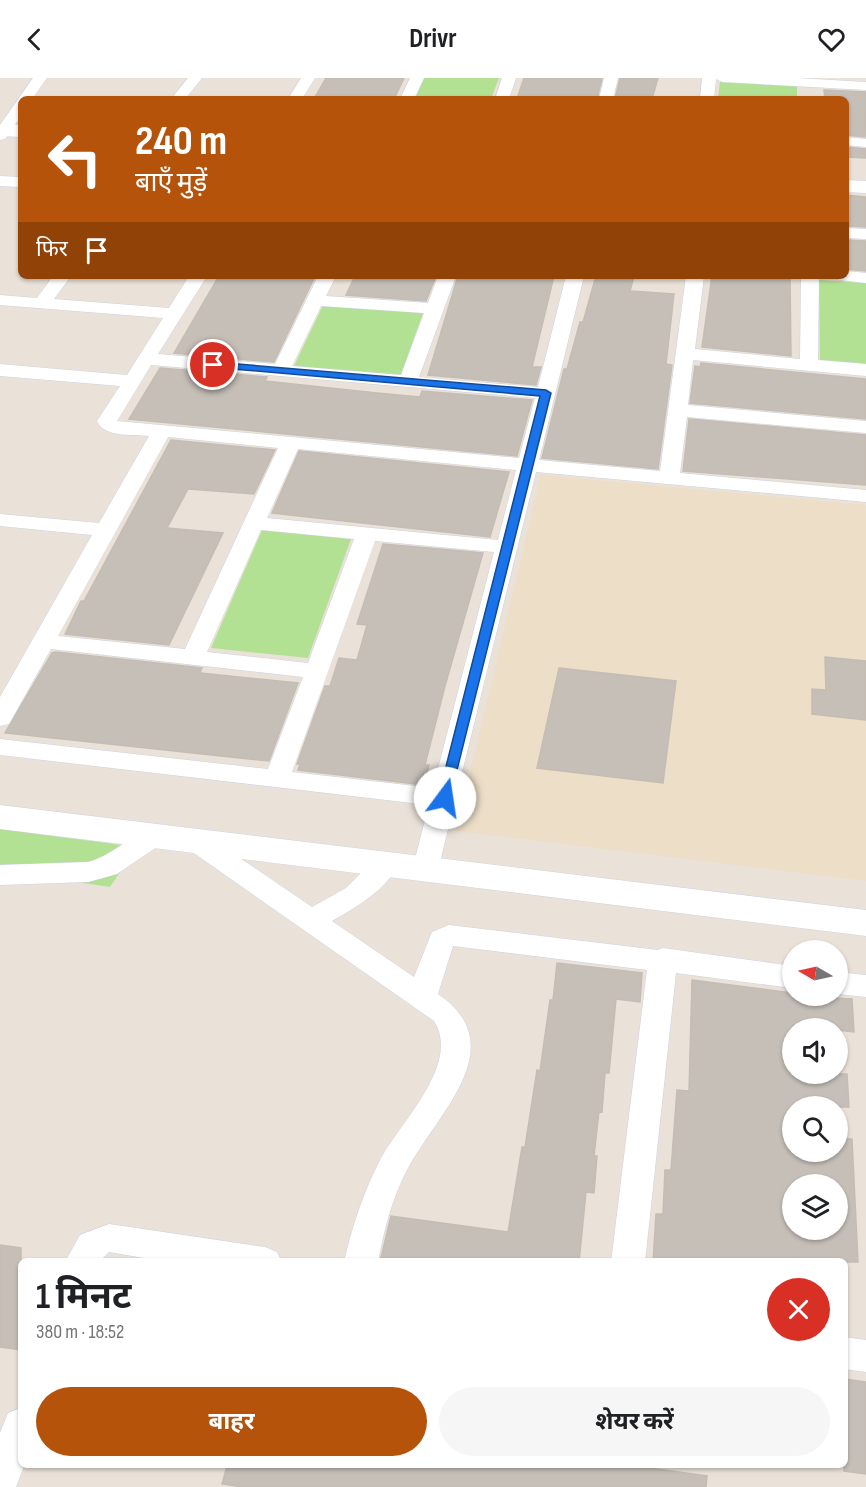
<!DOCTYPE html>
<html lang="hi">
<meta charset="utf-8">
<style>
body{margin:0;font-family:"Sofia Sans Condensed","Noto Sans Devanagari",sans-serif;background:#f6f6f6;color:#202124;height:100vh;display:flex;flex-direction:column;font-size:22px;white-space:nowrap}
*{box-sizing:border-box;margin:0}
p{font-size:20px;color:#757577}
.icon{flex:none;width:33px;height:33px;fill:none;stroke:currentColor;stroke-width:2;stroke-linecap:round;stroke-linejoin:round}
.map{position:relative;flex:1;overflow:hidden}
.drawer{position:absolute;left:18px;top:1180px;width:830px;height:210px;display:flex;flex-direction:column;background:#fff;border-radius:9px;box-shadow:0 2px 4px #0004}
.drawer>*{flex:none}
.top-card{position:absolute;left:18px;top:18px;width:831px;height:183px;border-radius:9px;box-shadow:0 2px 4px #0004;background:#b45309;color:#fff;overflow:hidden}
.needle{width:39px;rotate:279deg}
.fabs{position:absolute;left:782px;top:862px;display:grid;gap:12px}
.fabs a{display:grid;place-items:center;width:66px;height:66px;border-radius:50%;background:#fff;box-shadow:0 2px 4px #0004;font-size:30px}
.pin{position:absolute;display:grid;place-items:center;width:51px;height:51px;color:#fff;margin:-26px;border:3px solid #fff;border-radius:50%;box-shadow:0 2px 6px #0007}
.me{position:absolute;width:66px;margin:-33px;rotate:14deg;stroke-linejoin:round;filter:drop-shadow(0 0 4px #0008)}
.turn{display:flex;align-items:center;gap:21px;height:126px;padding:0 18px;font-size:27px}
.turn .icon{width:78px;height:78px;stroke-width:2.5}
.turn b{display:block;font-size:42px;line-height:51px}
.then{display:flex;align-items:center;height:57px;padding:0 18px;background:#0003;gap:12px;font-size:22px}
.round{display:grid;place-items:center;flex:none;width:63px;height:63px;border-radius:32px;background:#f6f6f6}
.overview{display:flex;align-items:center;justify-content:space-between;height:102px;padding:0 18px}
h1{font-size:36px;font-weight:700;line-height:45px}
.primary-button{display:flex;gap:12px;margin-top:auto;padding:12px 18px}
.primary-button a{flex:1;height:69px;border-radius:36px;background:#b45309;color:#fff;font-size:24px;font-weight:700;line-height:69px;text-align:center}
.primary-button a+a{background:#f6f6f6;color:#202124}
header{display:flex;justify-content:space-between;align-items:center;height:78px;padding:0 18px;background:#fff;font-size:27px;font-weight:700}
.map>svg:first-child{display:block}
.education{fill:#ecdec7}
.green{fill:#b3e194}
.building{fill:#c5bfb8;stroke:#c5bdb3;stroke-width:1.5;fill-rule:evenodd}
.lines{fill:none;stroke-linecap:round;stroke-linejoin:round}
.street-casing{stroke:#ced2e1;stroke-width:1}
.secondary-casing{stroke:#ced2e1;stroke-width:1}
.street{fill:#fff;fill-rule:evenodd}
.secondary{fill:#fff;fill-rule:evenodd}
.route{fill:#1a73e8;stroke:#114b97;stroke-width:1.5}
</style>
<header><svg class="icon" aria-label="back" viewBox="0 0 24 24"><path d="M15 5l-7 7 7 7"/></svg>Drivr<svg class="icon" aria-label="heart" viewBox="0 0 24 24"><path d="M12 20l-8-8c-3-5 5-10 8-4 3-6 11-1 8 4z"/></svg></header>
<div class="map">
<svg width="866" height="1409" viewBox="0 0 866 1409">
<rect width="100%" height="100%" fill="#eae2d8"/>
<path class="education" d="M541,397l325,30v376l-410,-50z"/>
<path class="green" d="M424,0h75l-8,21h-76z
M720,3l77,4v14h-79z
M819,202l47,3v81l-46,-4z
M323,227l100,8 -22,62 -107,-9z
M262,452l89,9 -43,119 -97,-10z
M0,751l137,18 -27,40 -110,-16z"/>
<path class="building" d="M326,0h78l-10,21h-80z
M524,0h78l-5,21h-80z
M620,0h38l-6,21h-37z
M824,12l42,2 -1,45 -19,-2v-36h-21z
M846,69l20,2v9l-20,-1z
M846,117l20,2v30l-20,-1z
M846,162l20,1v30l-20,-2z
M219,198h96l-41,86 -100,-9z
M355,198h81l-10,25 -80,-6z
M458,198h96l-22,91h9l-5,18 -108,-10z
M596,198h38l-4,15 44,3 -8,70 6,1 -14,104 -116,-11 22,-89h3l13,-47h3z
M712,198h78l1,80 -89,-9z
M701,285l165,16v40l-176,-16 5,-37 5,1z
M160,290l107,9 -2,4 112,12 43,4 2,-6 110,9 -15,56 -388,-37z
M689,341l177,16v50l-183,-14z
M171,362l104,10 -21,44 -66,-5 -21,39 56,5 -54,112 -104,-11 16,-33h3z
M299,373l210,21 -19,65 -218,-24z
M383,466l100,9 -38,133 -20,79h4l-5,20 -126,-15 2,-6h-3l28,-78h5l9,-28 18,2 10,-35 -10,-1z
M56,574l146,16 -2,5 98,10 -29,78 -264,-28 47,-80z
M825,579l41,4v59l-54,-6v-25l14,1z
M559,590l117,13 -13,102 -126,-15z
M557,885l85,10 -2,29 -24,-3 -7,74h-4l-3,39 -3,-1 -5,45h3l-3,37 -8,-1 -7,70h-199l11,-46 117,16 14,-85h3l12,-77 3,1 10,-71h3z
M692,902l100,13v3l60,3 2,33 -62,-7v49h55l2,33h-57v45h45v-13h15l6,123h-205l3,-48h7l2,-44h6l6,-80 12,1zM792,1104l45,3v45h-45z
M0,1167l21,3v102l-21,-3z
M844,1301l22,3v92l-22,-3z
M227,1388h408l72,10 -1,11h-463l-21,-3z"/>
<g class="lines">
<g class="street-casing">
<path id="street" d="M33,0h14l-15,21h-11v17l-16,23 -5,1v-15z
M188,0h14l-17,21h-14z
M301,0h14l-13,21h-14z
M410,0h14l-10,21h-14z
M502,0h14l-7,21h-14z
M604,0h14l-5,21h-14z
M702,0h95l69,4v8l-144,-8 -6,-3 -2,20h-14z
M846,59l20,2v8l-20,-2z
M0,98l21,1v10l-21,-1z
M846,150l20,1v10l-20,-1z
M846,193l20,2v10l-27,-3 -3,-4h10z
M53,198h18l-17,23 115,9 20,-32h18l-49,78 117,10 43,-88h18l-10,20 102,7 10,-27h18l-37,101 119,10 28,-111h18l-45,184 121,11 26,-195h18l-9,73 105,10 1,-83h18l-1,84 48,4v12l-173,-16 -5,45 178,16v12l-179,-16 -7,56 186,17v12l-330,-30 -98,398 -3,7 -10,3 -10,-3 -3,-7 17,-65 -429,-50v-16l268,30 35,-92 -252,-28 -42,75 -9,2v-29l92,-162 -92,-9v-12l99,9 50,-87c-16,-2 -45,2 -52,-15l23,-35 -120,-10v-12l127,11 36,-57 -163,-13v-10l37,3zM321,228l103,7 -23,62 -109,-9zM151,287l384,33 -16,60 -402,-37zM168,359l110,11 -93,201 -127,-13zM298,371l218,21 -18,70 -231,-22zM261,452l93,9 -46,124 -101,-11zM375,463l119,11 -61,236 -141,-16z
M154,750l9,3 4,6 -4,6 -46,31 -29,8 -88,3v-20l88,-3c24,-6 42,-27 66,-34z
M197,755l9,2 106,72 34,-19 30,-30 10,-2 10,2 3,7c-15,26 -42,42 -67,56l82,56 18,-45 17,-7 209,25 5,-2 129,18v22l-116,-15 -31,289h-34l36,-292 -194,-24 -15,48c77,53 -2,120 -31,176 -15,28 -23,60 -29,92h-34c8,-35 19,-68 35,-100 19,-38 83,-97 55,-141l-246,-172 -4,-7 4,-7z
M837,894l29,3v22l-29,-3z
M109,1146l156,23 12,5 5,10h-115l-58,-10 -10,10h-34l15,-27z
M844,1259l22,3v32l-22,-3z
M21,1330v58h3l-8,21h-16v-54l8,-20z"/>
</g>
<g class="secondary-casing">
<path id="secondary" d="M0,46l21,1v12l-21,-1z
M846,102l20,1v12l-20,-1z
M0,727l866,105v26l-866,-107z"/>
</g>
<use href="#street" class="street"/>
<use href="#secondary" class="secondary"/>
</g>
<path class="route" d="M213,284l333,28 5,3 -102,409 -4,1 -7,-5 102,-402 -330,-29v-4z"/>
</svg>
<div class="fabs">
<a><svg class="needle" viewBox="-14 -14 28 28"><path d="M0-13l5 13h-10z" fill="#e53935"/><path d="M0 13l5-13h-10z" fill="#757577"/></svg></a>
<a><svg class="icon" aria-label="sound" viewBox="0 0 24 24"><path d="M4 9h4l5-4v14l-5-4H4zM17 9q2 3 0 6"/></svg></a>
<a><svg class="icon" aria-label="search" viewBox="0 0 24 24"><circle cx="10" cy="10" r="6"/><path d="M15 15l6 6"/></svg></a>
<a><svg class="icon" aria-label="layers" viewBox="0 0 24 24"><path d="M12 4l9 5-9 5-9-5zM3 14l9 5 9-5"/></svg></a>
</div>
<div class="pin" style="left:213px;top:287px;background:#d93025"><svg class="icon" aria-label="arrive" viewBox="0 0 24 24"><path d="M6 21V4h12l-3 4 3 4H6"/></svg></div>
<svg class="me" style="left:445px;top:720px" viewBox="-20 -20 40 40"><circle r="19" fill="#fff"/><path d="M0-13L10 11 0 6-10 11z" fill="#1a73e8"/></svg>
<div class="top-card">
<div class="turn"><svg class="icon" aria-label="left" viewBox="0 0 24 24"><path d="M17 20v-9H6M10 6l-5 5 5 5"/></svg><div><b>240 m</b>बाएँ मुड़ें</div></div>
<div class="then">फिर<svg class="icon" aria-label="arrive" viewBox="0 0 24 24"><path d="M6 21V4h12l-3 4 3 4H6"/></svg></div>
</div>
<section class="drawer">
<div class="overview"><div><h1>1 मिनट</h1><p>380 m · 18:52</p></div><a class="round" style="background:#d93025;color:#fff"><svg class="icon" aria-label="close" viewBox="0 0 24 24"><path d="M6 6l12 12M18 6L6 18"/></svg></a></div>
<div class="primary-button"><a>बाहर</a><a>शेयर करें</a></div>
</section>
</div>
